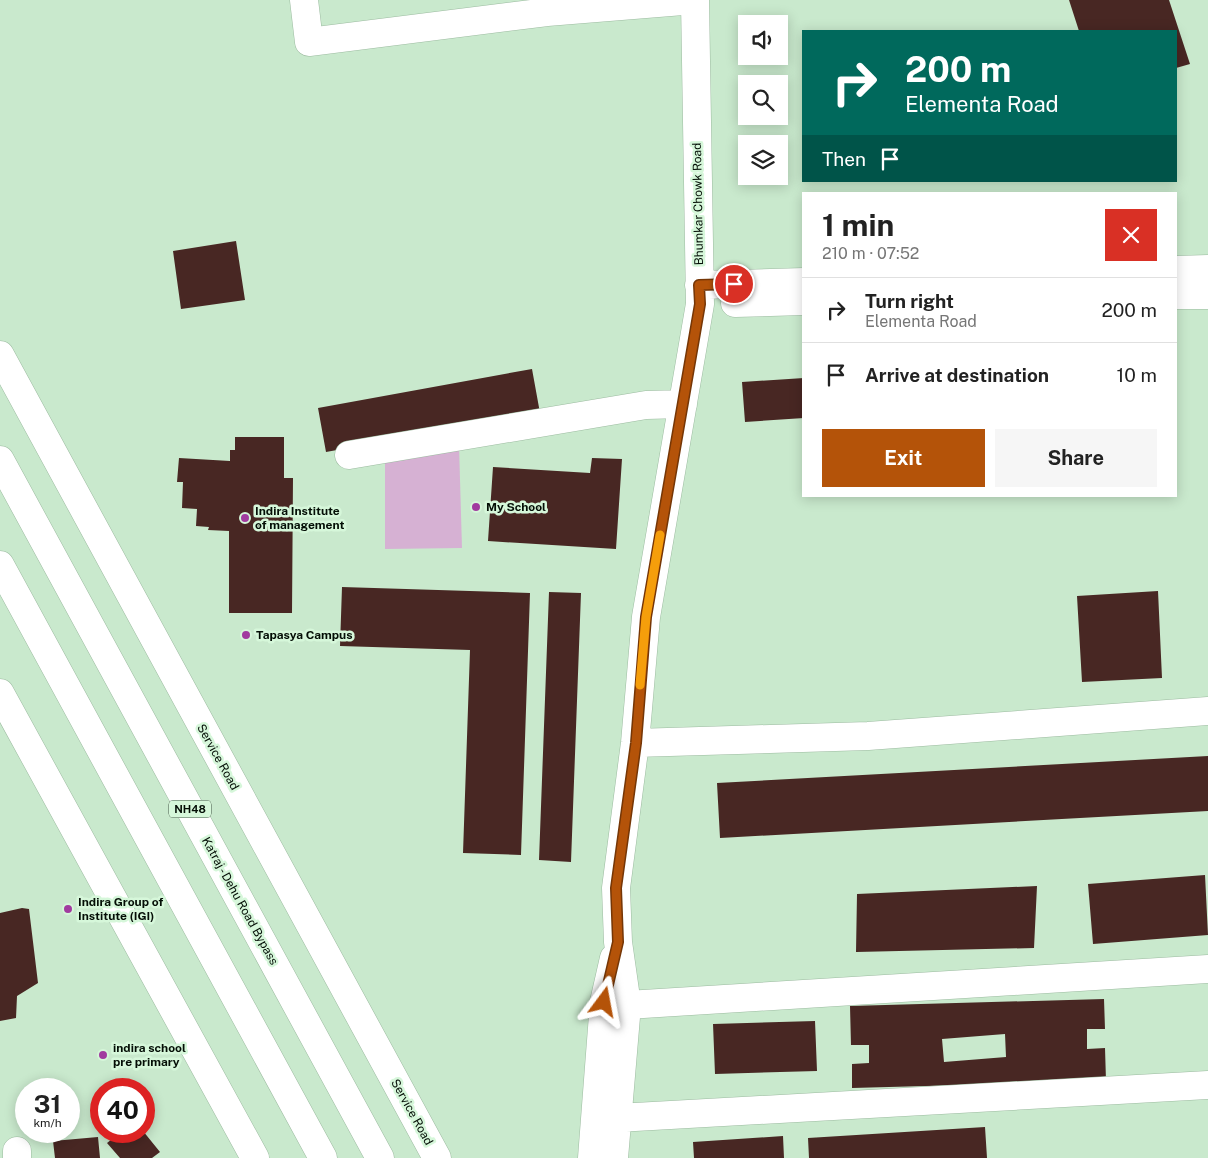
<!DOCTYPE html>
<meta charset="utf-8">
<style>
body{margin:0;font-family:"Public Sans",sans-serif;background:#f6f6f6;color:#222;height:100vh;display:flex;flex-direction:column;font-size:19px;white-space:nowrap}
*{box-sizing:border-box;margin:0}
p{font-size:16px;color:#767676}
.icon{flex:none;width:28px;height:28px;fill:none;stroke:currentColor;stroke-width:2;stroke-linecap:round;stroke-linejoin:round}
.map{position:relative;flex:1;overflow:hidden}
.side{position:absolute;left:802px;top:192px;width:375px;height:305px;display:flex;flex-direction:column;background:#fff;border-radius:0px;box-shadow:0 2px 12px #0003}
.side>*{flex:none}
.hud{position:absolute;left:802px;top:30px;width:375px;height:152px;border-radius:0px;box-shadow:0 2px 12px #0003;background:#00695c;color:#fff;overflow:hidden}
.buttons{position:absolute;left:738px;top:15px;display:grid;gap:10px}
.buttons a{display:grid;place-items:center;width:50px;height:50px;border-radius:0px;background:#fff;box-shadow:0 2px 12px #0003;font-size:25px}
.speed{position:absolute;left:15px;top:1078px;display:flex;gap:10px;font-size:25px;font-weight:700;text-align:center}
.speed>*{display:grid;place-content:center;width:65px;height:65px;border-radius:50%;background:#fff;box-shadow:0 2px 12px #0003;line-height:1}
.speed small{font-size:12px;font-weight:400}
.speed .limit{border:8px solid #d22;background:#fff;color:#111}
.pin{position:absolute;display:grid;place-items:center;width:42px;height:42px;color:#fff;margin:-21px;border:2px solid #fff;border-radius:50%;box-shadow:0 1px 5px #0007}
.me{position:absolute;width:55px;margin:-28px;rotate:13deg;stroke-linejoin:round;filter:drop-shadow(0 0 4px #0008)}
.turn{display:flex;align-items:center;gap:18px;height:105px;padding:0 20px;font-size:22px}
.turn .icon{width:65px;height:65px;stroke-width:2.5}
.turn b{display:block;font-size:35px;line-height:42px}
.then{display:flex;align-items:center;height:48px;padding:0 20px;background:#0003;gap:10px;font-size:19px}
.round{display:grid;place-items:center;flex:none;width:52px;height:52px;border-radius:0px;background:#f6f6f6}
.headline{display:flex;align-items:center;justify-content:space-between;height:85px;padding:0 20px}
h1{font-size:30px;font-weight:700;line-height:38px}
.action{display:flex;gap:10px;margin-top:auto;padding:10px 20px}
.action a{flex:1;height:58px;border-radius:0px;background:#b45309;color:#fff;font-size:20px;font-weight:700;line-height:58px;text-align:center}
.action a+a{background:#f6f6f6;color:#222}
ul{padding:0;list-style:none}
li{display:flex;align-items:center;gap:15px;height:65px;padding:0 20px;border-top:1px solid #e0e0e0}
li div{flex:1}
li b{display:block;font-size:19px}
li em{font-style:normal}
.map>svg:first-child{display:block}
.green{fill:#d6b1d3}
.building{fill:#482723;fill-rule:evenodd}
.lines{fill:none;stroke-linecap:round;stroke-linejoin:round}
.minor-casing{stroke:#9cbba0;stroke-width:29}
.major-casing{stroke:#9cbba0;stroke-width:29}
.highway-casing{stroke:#9cbba0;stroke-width:29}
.minor{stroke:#fff;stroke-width:28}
.major{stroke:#fff;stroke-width:28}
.highway{stroke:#fff;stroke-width:28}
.route-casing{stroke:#753606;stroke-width:12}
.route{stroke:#b45309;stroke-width:9}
.slow{stroke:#f59e0b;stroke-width:9}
.poi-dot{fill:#a13b9f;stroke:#d6f7da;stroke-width:2}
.labels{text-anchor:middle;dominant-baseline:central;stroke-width:5;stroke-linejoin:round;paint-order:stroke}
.shield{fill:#d6f7da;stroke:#435446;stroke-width:1}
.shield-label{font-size:11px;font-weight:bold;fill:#040e06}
.street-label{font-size:12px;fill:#040e06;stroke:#d6f7da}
.poi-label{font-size:12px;font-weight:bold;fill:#040e06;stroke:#d6f7da;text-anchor:start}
</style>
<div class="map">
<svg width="1208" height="1158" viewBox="0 0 1208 1158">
<rect width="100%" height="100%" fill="#c9e9cd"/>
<path class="green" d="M459,445l3,103 -77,1v-90z"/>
<path class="building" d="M1069,0h100l21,64 -14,4v-37h-97z
M236,241l9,59 -64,9 -8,-58z
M532,369l8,44 -214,39 -8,-44z
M804,378v40l-59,4 -3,-40z
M235,437h49v41h9l-1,135h-63v-82l-21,-1 1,-3 -13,-1 1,-17 -15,-1 1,-26h-6l2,-24 51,3v-11h5z
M592,458l30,1 -6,90 -128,-8 5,-74 97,6z
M342,587l188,6 -9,262 -58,-2 7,-203 -130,-4z
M1158,591l4,87 -80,4 -5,-86z
M549,592l32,1 -10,269 -32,-2z
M1208,756v55l-488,27 -3,-55z
M1205,875l3,60 -115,9 -5,-60z
M1037,886l-3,62 -178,4 1,-58z
M22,908l7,1 9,74 -21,13 -1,22 -16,3v-108z
M1104,999l1,30h-18v20l18,-1 1,33 -254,7v-24l17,-1v-18h-18l-1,-39zM1005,1034l1,23 -62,5 -2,-23z
M815,1021l2,50 -102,3 -2,-50z
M985,1127l2,31h-178l-1,-20z
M122,1131h21l17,21 -8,6h-32l-13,-15z
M783,1136l1,22h-90l-1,-16z
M98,1137l2,21h-45l-2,-17z"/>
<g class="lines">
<g class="minor-casing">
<path id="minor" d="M304,0l5,42 238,-30 148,-12
M1176,270l32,-1
M699,285l105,-3
M1176,295h32
M735,303l69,-2
M349,455l297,-50 37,-1
M635,743l233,-7 340,-25
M627,1005l581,-36
M617,1118l591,-33
M17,1158v-7
M592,1158l12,-156 10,-44
M614,1158l13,-153 -9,-63 -2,-54 19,-145 11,-126 54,-313 -5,-304"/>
</g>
<g class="major-casing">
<path id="major" d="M0,355l437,803
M0,693l255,465"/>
</g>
<g class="highway-casing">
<path id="highway" d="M0,460l380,698
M0,565l323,593"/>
</g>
<use href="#minor" class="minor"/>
<use href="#major" class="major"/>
<use href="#highway" class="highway"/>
</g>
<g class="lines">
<g class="route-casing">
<path id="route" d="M604,1002l14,-60 -2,-54 20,-145 10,-126 54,-313 -1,-19 35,-1"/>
</g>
<use href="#route" class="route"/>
<path class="slow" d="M640,685l6,-68 14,-82"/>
</g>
<g class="poi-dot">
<circle cx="476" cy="507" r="5"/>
<circle cx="245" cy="518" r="5"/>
<circle cx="246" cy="635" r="5"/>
<circle cx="68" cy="909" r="5"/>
<circle cx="103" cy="1055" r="5"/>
</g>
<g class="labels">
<rect class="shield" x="169" y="800.5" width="42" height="17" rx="4"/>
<g class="shield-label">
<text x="190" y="809">NH48</text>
</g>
<g class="street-label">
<text transform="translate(698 204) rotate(-91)">Bhumkar Chowk Road</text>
<text transform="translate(218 757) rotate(61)">Service Road</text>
<text transform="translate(240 901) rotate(61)">Katraj - Dehu Road Bypass</text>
<text transform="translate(412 1112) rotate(61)">Service Road</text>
</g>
<g class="poi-label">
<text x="486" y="507">My School</text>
<text x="255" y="511">Indira Institute<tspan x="255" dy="14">of management</tspan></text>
<text x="256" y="635">Tapasya Campus</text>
<text x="78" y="902">Indira Group of<tspan x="78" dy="14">Institute (IGI)</tspan></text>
<text x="113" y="1048">indira school<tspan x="113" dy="14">pre primary</tspan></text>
</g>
</g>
</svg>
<div class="buttons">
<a><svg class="icon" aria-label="sound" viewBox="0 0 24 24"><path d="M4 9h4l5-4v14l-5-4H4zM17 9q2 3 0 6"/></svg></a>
<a><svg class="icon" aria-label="search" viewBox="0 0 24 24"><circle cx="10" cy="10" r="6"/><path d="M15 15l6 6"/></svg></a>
<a><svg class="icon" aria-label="layers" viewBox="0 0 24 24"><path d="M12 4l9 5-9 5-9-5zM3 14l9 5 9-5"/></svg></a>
</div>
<div class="speed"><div>31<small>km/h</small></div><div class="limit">40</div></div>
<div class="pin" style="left:734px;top:284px;background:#d93025"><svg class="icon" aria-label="arrive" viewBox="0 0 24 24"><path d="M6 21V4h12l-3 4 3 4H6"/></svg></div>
<svg class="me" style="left:604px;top:1002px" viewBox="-20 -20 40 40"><path d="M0-17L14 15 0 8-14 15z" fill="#b45309" stroke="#fff" stroke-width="4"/></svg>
<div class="hud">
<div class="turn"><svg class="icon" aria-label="right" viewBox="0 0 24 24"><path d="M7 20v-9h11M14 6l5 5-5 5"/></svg><div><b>200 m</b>Elementa Road</div></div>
<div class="then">Then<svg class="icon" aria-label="arrive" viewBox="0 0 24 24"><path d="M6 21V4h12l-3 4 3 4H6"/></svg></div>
</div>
<section class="side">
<div class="headline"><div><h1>1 min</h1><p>210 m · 07:52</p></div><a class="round" style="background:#d93025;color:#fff"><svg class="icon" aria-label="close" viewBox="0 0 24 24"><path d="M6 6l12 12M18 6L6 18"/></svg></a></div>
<ul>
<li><svg class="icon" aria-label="right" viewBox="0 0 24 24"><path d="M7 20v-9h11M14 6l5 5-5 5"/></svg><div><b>Turn right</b><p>Elementa Road</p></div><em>200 m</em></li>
<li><svg class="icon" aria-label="arrive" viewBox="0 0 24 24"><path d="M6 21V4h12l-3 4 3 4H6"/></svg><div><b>Arrive at destination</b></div><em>10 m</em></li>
</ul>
<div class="action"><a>Exit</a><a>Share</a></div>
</section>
</div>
